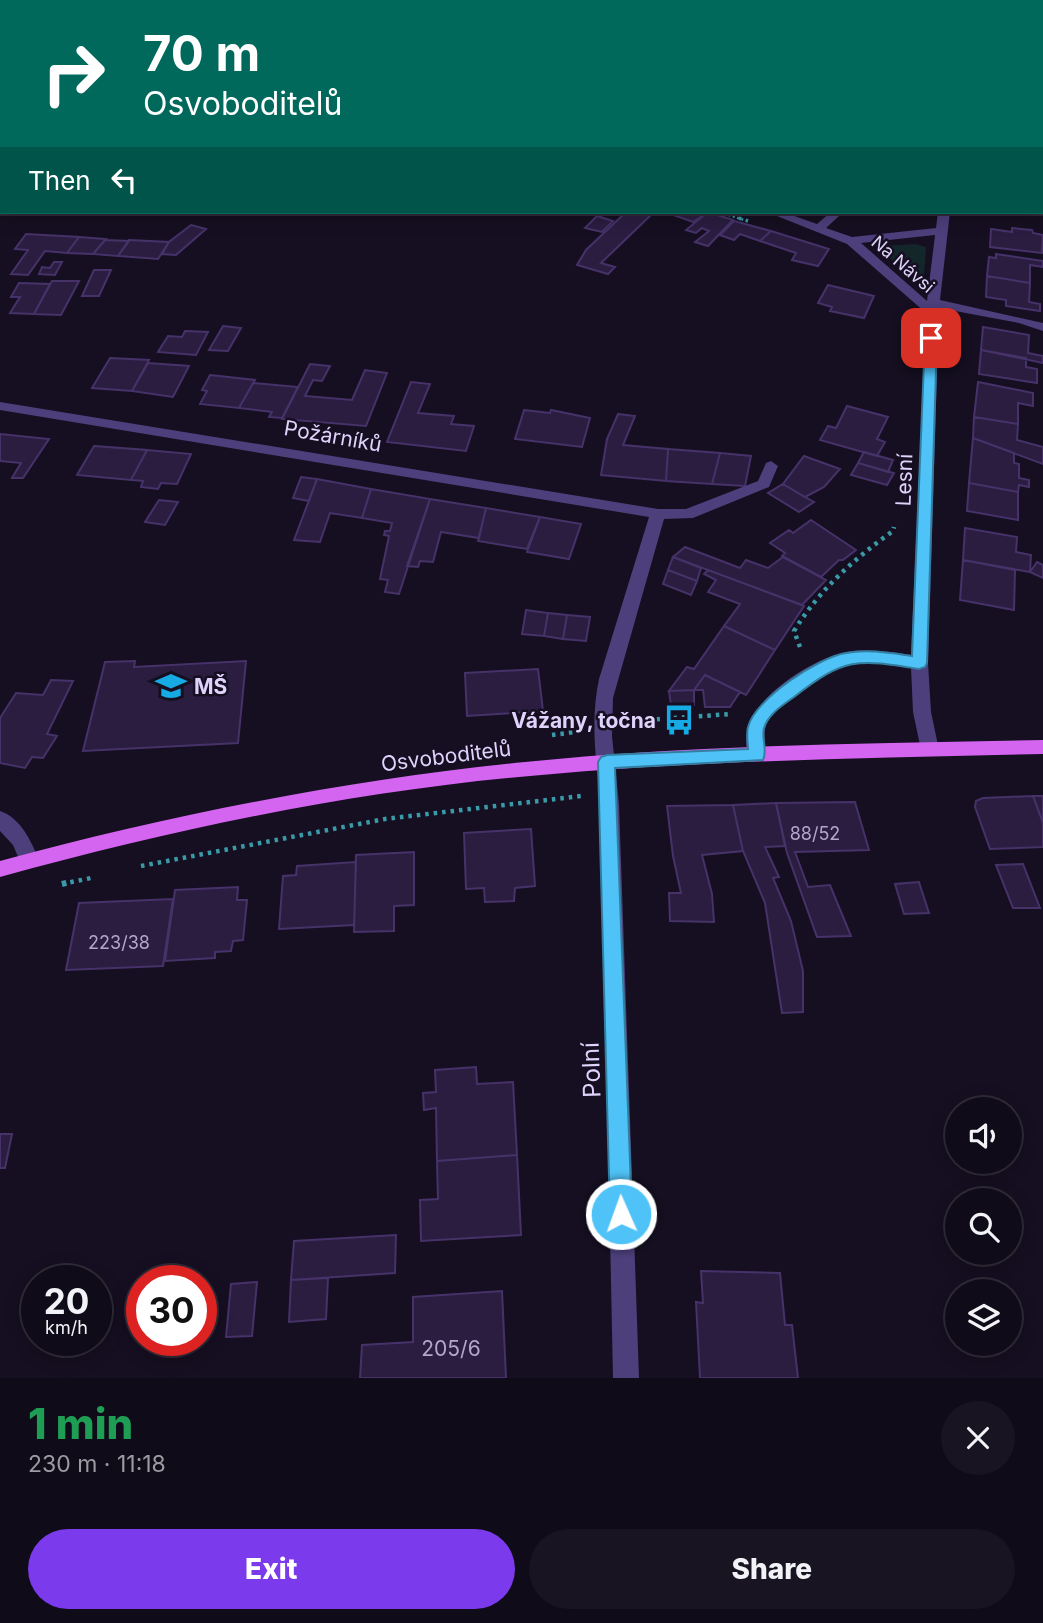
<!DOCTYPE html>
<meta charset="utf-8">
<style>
body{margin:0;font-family:Inter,sans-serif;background:#191422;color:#f1f3f6;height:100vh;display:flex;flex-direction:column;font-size:26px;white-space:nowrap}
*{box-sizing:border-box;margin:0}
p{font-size:23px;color:#9c9ba2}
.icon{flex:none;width:38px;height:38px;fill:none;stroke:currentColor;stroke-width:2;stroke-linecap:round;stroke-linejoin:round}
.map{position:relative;height:1378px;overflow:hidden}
.sheet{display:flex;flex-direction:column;background:#100b19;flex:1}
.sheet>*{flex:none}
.banner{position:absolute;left:0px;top:0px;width:1043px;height:214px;box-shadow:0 4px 18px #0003,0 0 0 2px #302b38;background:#00695c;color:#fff;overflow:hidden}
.tools{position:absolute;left:945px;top:1097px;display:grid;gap:14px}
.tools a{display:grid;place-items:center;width:77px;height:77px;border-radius:50%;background:#100b19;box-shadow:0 4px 18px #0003,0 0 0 2px #302b38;font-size:35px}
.speed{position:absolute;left:21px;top:1265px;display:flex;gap:14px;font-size:35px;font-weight:700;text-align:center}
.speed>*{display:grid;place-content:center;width:91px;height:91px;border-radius:50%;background:#100b19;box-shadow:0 4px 18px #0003,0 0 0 2px #302b38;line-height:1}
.speed small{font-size:18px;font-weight:400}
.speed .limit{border:10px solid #d22;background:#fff;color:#111}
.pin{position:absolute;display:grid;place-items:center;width:60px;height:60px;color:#fff;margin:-30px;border-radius:14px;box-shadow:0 4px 10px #0006}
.me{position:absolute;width:77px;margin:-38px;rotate:358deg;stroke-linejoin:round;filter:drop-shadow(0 0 5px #0008)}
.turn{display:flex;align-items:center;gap:24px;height:147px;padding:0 28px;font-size:32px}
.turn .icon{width:91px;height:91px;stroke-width:2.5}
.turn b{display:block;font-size:49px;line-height:60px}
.then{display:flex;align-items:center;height:66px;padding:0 28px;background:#0003;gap:14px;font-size:26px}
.round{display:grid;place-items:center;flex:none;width:74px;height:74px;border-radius:37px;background:#191422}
.summary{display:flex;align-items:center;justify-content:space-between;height:119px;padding:0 28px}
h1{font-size:42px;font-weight:800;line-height:52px;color:#1e9e55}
.primary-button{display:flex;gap:14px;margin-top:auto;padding:14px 28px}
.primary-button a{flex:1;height:80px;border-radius:42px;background:#7c3aed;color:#fff;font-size:28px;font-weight:800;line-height:80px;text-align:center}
.primary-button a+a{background:#191422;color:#f1f3f6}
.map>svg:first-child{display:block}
.green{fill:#13272a}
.building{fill:#2a1d40;stroke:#463269;stroke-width:2}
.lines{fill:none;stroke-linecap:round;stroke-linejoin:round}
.path-far3{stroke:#3a9ba8;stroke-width:2.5;stroke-dasharray:2 2.5;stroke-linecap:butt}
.path-far2{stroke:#3a9ba8;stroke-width:3.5;stroke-dasharray:2.5 4.5;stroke-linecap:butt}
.path-far1{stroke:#3a9ba8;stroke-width:4.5;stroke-dasharray:3.5 5;stroke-linecap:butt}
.path{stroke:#3a9ba8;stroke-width:6;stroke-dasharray:4.5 7;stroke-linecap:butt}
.minor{fill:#4c3f7b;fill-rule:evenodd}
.major{fill:#d465f0;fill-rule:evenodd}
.route{fill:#4fc3f7;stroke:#337fa1;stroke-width:2}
.labels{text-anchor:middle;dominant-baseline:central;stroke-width:5;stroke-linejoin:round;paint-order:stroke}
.far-street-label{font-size:18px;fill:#dfd3fb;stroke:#150f21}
.number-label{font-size:18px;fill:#b2a6cc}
.street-label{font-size:21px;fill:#dfd3fb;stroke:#150f21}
.poi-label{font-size:21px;font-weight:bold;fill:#dfd3fb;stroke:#150f21;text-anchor:start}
.near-number-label{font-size:21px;fill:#b2a6cc}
.near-street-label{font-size:24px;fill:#dfd3fb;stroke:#150f21}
</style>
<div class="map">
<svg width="1043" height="1378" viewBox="0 0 1043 1378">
<rect width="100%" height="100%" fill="#150f21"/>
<path class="green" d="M915,244l11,3 -2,29 -7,2 -40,-29 5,-3z"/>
<path class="building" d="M626,212l26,2 -51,49 14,4 -7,7 -31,-9 9,-15z
M665,212h43l-15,10z
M708,212l25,8 -25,26 -13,-4 14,-11 -7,-3 -6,5 -10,-3z
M597,216l16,5 -11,11 -17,-4z
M734,221l37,10 -11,10 -20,-7 -6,6 -14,-5z
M191,225l15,4 -30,26 -14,-1 7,-12z
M1012,228l20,2 1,3 10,2 -1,18 -52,-6 1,-18 21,3z
M771,231l58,18 -11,17 -26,-6 4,-7 -36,-12z
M26,234l53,3 -12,16 -22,-2 -17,24 -17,-1 17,-24 -13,-1z
M79,237l27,2 -13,15 -26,-1z
M105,240l24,1 -11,15 -25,-2z
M129,240l40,2 -11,17 -40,-3z
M996,254l47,7v6l-13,-2v18l-43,-7 2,-19 7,1z
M54,262h8l-7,13 -16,-1 3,-7 8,1z
M94,270h17l-12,26h-17z
M987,276l43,7 -1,19 11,2v7l-34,-5v-6l-20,-3z
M52,281h27l-18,34 -27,-1z
M19,283l31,1 -16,30 -24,-1 10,-16h-9z
M828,285l46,11 -10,22 -34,-7 2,-4 -14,-4z
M223,326l18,2 -13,23 -19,-1z
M983,327l46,8 -1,18 15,3v7l-62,-13z
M185,331l23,1 -12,23 -38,-3 10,-16 14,1z
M981,350l45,8v9l11,2v14l-58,-9z
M110,358l39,2 -17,31 -40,-3z
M148,363l41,3 -16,31 -41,-6z
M310,364l20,2 -8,15 -9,-1 -8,16 47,4 13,-30 22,3 -21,53 -84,-7z
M210,375l45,5 -16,28 -39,-4 7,-13 -5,-1z
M411,382l19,2 -12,29 36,3 -3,8 23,2 -8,25 -79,-9z
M978,382l55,11v13l-15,-3v21l-44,-7z
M253,383l45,4 -16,31 -13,-1 3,-5 -33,-4z
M847,406l41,11 -11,22 8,3 -8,14 -57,-16 8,-14 8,2z
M524,410l26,3 1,-3 39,8 -8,29 -67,-8z
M618,414l17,2 -12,29 45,4 -2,32 -65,-6 6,-36z
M974,417l44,7 -1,16 26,7v17l-70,-26z
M0,434l49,5 -26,39h-11l9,-15 -21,-2z
M973,438l41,15v10l5,1v14l10,2v7l-10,-2 -1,7 -49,-9z
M94,446l53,4 -16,30 -54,-5z
M668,449l52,4 -8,31 -46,-3z
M147,450l44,4 -14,30 -16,-1 -3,6 -17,-2 2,-6 -12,-1z
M864,452l29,8 -5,12 -30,-9z
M720,453l31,3 -6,30 -33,-2z
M804,456l36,13 -16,18 -19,10 -22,-13z
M858,463l36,10 -7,12 -36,-10z
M301,477l16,2 -8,22 -16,-3z
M317,479l54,10 -9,29 -32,-5 -10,29 -26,-2z
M969,483l49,9v28l-51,-9z
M783,484l22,13 9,5 -15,10 -31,-19z
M371,489l59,10 -31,95 -14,-2 3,-12 -8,-1 9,-43 -5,-1 1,-4h5l2,-8 -30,-5z
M430,499l56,9 -7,30 -38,-6 -8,30 -13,-1 -2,6 -11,-1z
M159,500l19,2 -13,23 -20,-3z
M486,508l54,9 -13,32 -49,-8z
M540,517l41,7 -12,35 -42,-7z
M811,520l45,30 -13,10h-4l-18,17 -39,-21 3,-3 -15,-10 19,-13 4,3z
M965,528l52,9 -1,15 15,3 -1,17 -67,-12z
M685,547l55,21 6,-8 22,8 15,-11 43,23 -24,25 -129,-48z
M673,557l28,11 -4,13 -29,-11z
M963,560l52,10 -1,40 -54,-10z
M1037,562l6,3v13l-13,-6z
M668,570l29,11 -6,14 -28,-11z
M708,570l96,36 -29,44 -51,-24 16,-22 -32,-12 8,-12 -12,-6z
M526,610l22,3 -4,23 -22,-2z
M548,613l19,2 -4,24 -19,-3z
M567,615l23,2 -4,24 -23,-2z
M724,626l51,24 -29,45 -41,-20 -11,15 -25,1 18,-24 7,2z
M135,661l-1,6 112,-6 -8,82 -155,8 22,-89z
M538,669l5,42 -76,5 -2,-43z
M705,675l35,17 -10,15h-25l-2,-17h-9z
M51,680l22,1 -26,53 10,2 -14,22 -11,-1 -7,11 -25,-5v-45l16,-25 27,2z
M694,690v15l-23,1 -2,-15z
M1033,796l10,27v24l-53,2 -15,-42 1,-6 7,-3z
M1033,796h10v27z
M855,802l14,48 -74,2 13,35 22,-2 21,51 -34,1 -30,-84 -11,-50z
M776,803l9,43 -20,1 14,30 -6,1 18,43 12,50v41l-21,1 -17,-110 -22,-52 -10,-46z
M733,805l10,46 -41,4 10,39 2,28 -44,-1 -1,-28h12l-8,-37 -6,-50z
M531,829l4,57 -20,2 -1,13 -29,1 -1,-14 -18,1 -2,-56z
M414,852v53l-20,1v25l-40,1 2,-77z
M356,862l-2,63 -75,4 4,-53 13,-1 1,-9z
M1023,864l17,44h-27l-17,-43z
M919,882l10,31 -25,1 -9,-30z
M238,887l-1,13h10l-4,40 -10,1 -2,10 -16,1v6l-50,3 10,-71z
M173,899l-10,67 -97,4 13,-67z
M476,1067l1,17 36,-2 4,73 -80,6 -1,-53 -12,2 -1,-17 13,-1 -1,-22z
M0,1134h12l-7,34h-5z
M517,1155l4,80 -100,6 -1,-41 18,-1 -1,-38z
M396,1235l-1,38 -104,7 3,-39z
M701,1271l79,2 5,52h7l6,53h-98l-4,-76 7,1z
M328,1278l-2,41 -37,3 2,-42z
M257,1282l-5,54 -26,1 5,-53z
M502,1291l4,87h-146l2,-33 51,-3v-45z"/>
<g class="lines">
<path class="path-far3" d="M720,212l24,8"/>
<path class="path-far2" d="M739,218l12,4"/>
<path class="path-far1" d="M800,647l-6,-16c26,-42 60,-72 99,-100l1,-4
M631,721l100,-7
M552,735l23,-3
M141,866l244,-47 196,-23
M62,884l29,-6"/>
<path class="path" d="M62,884l8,-2"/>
<path class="minor" d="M90,0h9l-10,2z
M327,0h9l-10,2z
M951,0h8v2h-8z
M0,130h2l-2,9z
M767,212h16l34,12 14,-12h8v4l-13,12 26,9 84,-9 2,-16h12l-10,88 103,23v8l-24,-8 -80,-15 -11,355 3,49 8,38 -3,5h-12l-3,-5 -8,-38 -2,-44c-20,-3 -41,-6 -60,-4 -26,3 -72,37 -84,59 -6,12 2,26 -4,37h-12c-26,-48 56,-100 95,-108 21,-4 44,0 65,3l15,-342 -79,-69zM935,235l-8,66 -66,-58z
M0,402l658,107h28l72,-28 8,-18 5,-2 7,5 -9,21 -76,31 -29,1 -51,179 -1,38 7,68 20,574h-26l-12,-574c-5,-42 -11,-83 -2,-125l50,-162 -649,-107z
M0,811c21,7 31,30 39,49l-3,6 -7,2 -7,-2 -9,-21 -13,-14z"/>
<path class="major" d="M1043,740v14c-171,4 -342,6 -513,22 -180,16 -356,53 -530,101v-16c173,-47 347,-81 525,-99 172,-18 345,-18 518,-22z"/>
</g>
<path class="route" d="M931,334l6,4 -10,325 -2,4 -6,2c-62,-10 -74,-12 -125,28 -11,8 -26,17 -30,31 -3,10 4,22 -1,32l-148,8 17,446 -3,8 -8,3 -7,-3 -4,-8 -12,-452 3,-5 6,-2 141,-6c0,-6 -2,-15 0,-22 7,-28 71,-70 98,-74 22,-4 44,0 66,3l13,-318z"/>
<defs>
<g id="school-bare" transform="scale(2.415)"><path d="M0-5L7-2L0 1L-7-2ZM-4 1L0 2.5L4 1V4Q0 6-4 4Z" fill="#16abe4" stroke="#150f21" stroke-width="2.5" paint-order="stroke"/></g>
<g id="bus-bare" transform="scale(2.415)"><path d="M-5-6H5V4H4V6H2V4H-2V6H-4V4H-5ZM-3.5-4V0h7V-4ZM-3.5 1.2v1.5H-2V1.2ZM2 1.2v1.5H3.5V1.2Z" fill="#16abe4" stroke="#150f21" stroke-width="2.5" paint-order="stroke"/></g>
</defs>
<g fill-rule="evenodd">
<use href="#school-bare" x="171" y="686"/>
<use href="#bus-bare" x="679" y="720"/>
</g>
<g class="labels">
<g class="far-street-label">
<text transform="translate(903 264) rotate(41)">Na Návsi</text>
</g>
<g class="number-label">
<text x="815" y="833">88/52</text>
<text x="119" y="942">223/38</text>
</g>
<g class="street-label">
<text transform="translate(333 436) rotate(10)">Požárníků</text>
<text transform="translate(904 480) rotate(-88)">Lesní</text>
<text transform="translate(446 756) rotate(-7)">Osvoboditelů</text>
</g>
<g class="poi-label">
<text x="194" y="686">MŠ</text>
<text x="656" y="720" text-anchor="end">Vážany, točna</text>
</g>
<g class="near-number-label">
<text x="451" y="1348">205/6</text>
</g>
<g class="near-street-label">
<text transform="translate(591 1070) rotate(-92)">Polní</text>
</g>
</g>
</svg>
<div class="tools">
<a><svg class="icon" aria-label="sound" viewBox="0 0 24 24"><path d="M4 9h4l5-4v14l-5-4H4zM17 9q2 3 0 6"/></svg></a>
<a><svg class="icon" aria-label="search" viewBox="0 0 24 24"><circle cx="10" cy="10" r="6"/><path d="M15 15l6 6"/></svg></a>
<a><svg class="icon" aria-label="layers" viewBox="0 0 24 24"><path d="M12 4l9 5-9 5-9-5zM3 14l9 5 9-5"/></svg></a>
</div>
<div class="speed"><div>20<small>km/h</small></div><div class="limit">30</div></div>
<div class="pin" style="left:931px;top:338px;background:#d93025"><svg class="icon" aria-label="arrive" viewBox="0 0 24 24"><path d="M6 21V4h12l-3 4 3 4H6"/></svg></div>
<svg class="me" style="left:621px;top:1214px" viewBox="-20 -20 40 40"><circle r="17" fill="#4fc3f7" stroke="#fff" stroke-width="3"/><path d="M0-11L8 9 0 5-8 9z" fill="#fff"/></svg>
<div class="banner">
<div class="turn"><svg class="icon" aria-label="right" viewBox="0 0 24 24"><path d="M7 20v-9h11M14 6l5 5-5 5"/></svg><div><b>70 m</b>Osvoboditelů</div></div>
<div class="then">Then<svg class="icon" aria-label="left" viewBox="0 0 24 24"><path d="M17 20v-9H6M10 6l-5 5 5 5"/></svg></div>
</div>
</div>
<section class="sheet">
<div class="summary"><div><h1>1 min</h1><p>230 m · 11:18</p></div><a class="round"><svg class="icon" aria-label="close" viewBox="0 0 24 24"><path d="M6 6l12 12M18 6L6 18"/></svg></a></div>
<div class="primary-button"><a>Exit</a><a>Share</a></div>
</section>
